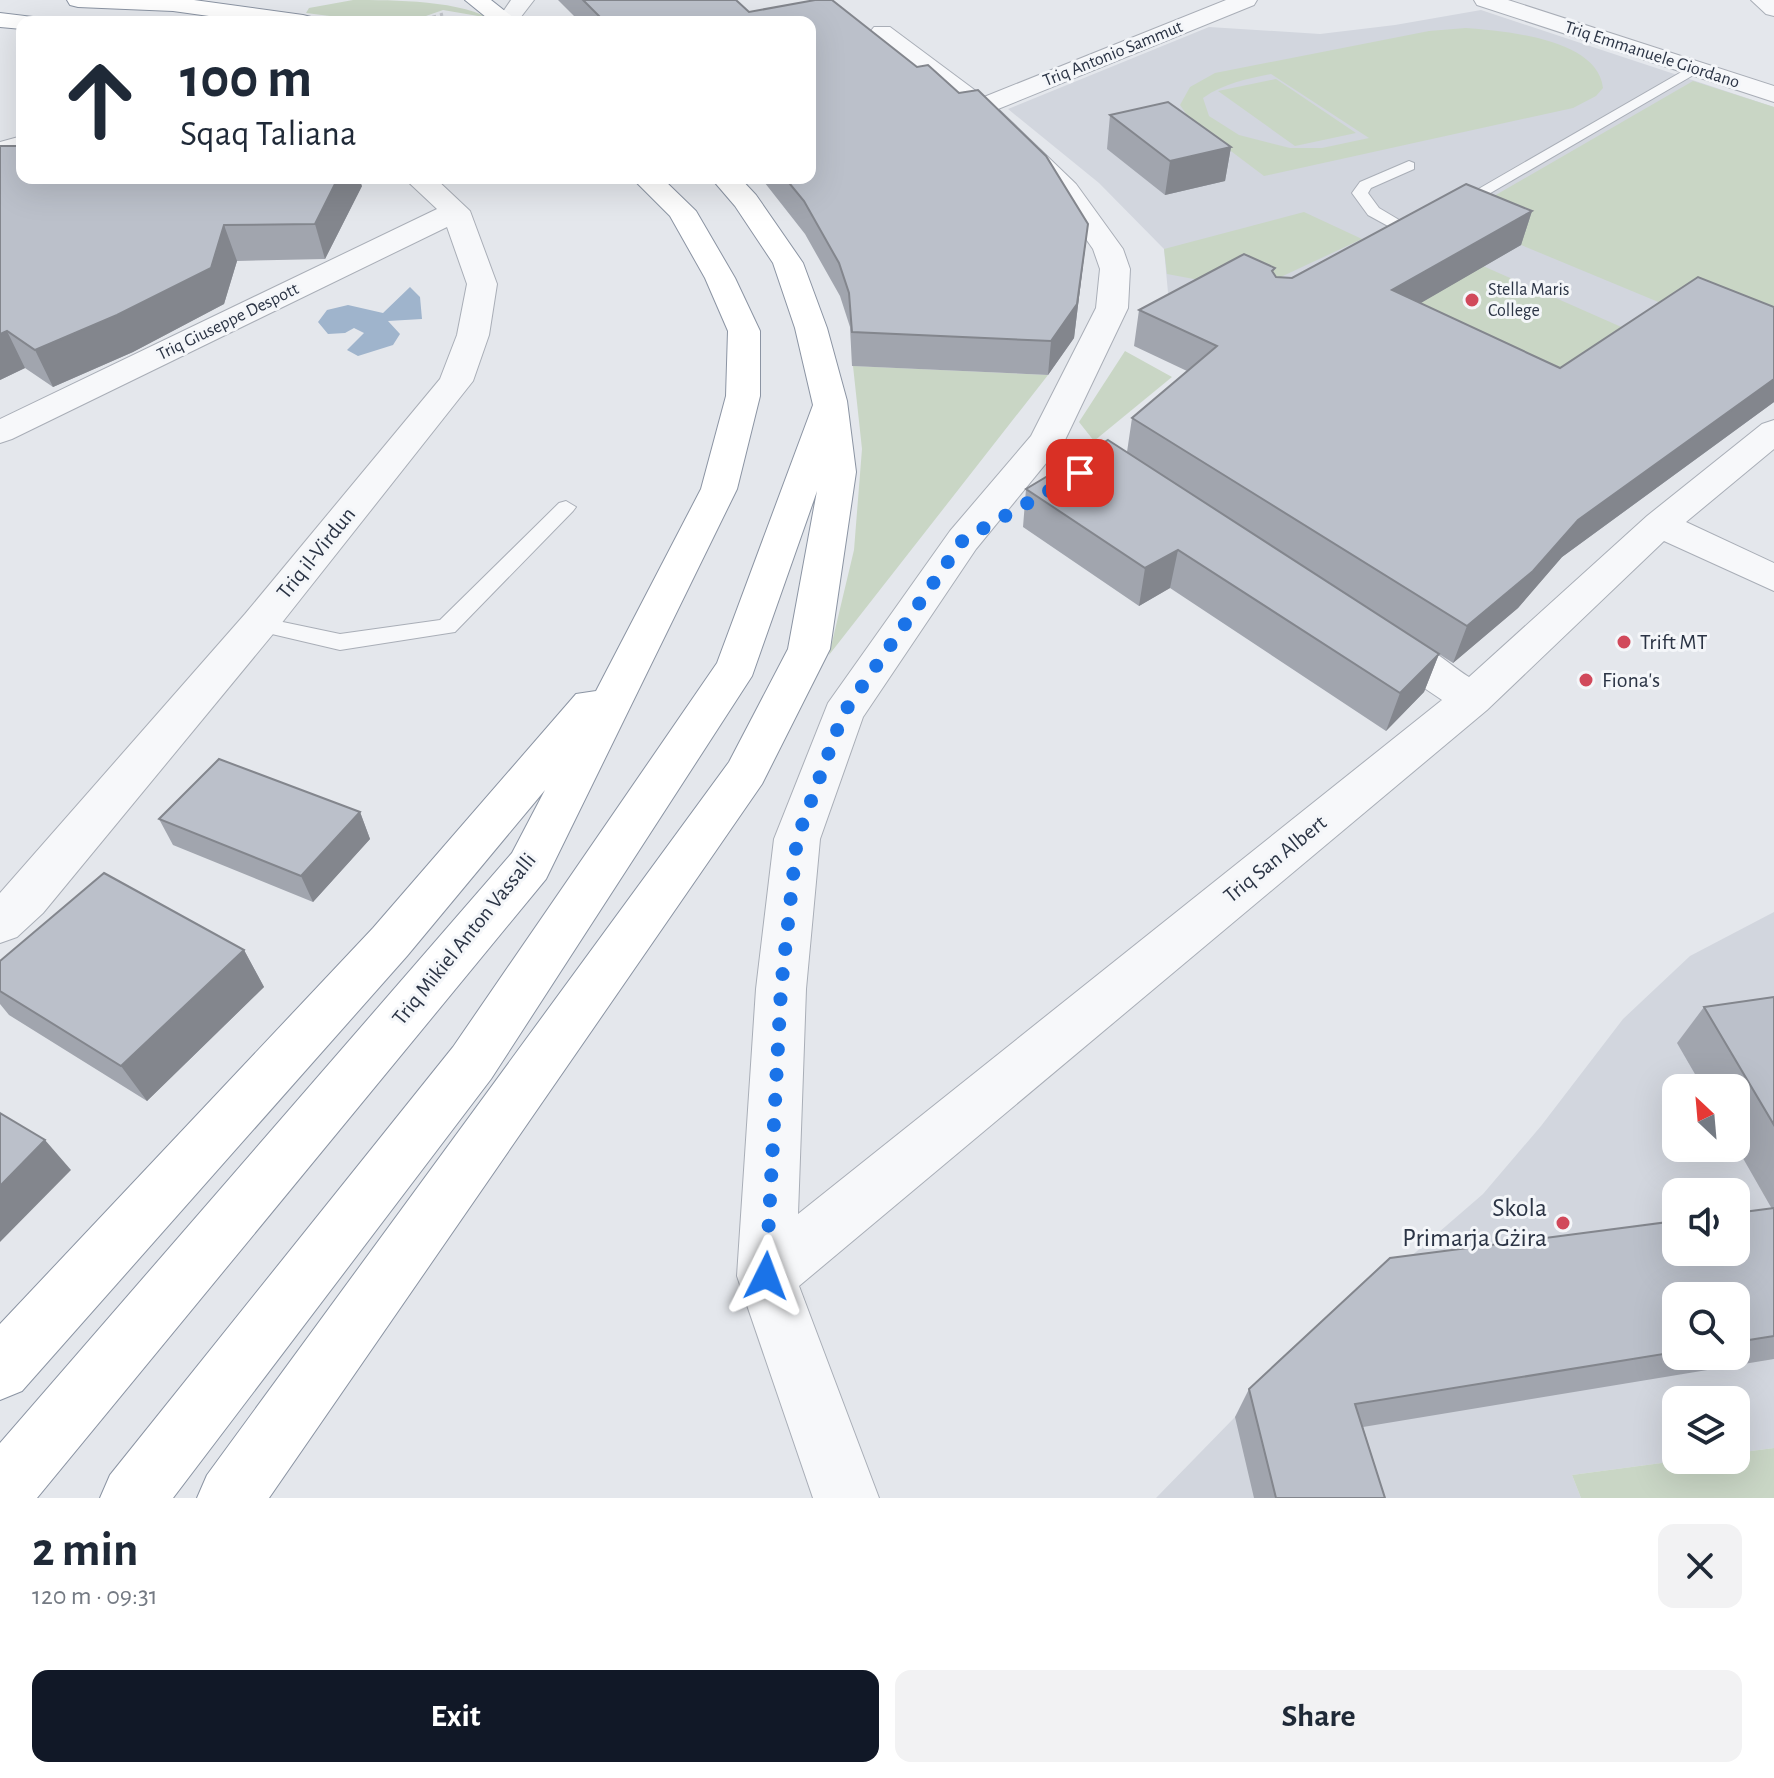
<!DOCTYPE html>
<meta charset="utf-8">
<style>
body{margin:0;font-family:"Alegreya Sans",sans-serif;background:#f2f2f3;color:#1f2937;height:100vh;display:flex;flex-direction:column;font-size:30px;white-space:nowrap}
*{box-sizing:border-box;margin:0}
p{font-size:26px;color:#747a83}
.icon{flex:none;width:44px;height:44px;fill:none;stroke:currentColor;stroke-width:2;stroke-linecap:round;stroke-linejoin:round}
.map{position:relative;height:1498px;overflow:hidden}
.sheet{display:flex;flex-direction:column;background:#fff;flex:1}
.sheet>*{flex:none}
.hud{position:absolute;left:16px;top:16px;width:800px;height:168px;border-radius:16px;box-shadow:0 8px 32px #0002;background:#fff;color:#1f2937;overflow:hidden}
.needle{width:52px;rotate:334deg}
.controls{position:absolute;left:1662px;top:1074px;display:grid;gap:16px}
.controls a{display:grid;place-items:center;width:88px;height:88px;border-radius:16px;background:#fff;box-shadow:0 8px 32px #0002;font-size:40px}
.pin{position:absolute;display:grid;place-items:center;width:68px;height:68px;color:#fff;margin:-34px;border-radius:16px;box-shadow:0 4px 12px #0006}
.me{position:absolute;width:88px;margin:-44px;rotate:3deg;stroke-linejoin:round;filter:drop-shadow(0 0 6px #0008)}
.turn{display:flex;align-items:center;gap:28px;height:168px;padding:0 32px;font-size:36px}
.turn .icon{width:104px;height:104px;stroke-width:2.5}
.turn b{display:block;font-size:56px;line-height:68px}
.round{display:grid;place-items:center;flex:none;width:84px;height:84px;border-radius:16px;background:#f2f2f3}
.head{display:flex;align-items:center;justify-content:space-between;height:136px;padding:0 32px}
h1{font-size:48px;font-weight:700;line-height:60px}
.action{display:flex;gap:16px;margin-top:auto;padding:16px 32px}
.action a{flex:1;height:92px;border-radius:16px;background:#111827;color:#fff;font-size:32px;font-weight:700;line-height:92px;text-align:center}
.action a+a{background:#f2f2f3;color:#1f2937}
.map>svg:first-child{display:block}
.built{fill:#d2d6de;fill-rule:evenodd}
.green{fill:#c9d6c5;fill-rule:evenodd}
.water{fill:#9fb4cc}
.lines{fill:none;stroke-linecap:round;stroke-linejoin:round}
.lane-casing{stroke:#a9aeb7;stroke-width:2}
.street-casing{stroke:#a9aeb7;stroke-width:2}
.highway-casing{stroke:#8b94a3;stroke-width:2}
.path{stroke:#c2c5cb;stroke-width:3;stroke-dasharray:4 4;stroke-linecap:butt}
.lane{fill:#f7f8fa;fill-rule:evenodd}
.street{fill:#f7f8fa;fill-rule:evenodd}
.highway{fill:#fff;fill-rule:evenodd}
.wall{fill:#a1a5ae;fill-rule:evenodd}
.shaded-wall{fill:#83868d}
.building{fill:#bbc0ca;stroke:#83868d;stroke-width:2}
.route{stroke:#1a73e8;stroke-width:14;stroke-dasharray:0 25.2}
.poi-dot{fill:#d1495b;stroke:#f4f6f9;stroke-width:3}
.labels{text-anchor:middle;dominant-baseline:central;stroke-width:6;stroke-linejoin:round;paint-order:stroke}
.far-street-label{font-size:18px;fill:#2b3445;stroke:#f4f6f9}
.far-poi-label{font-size:18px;fill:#2b3445;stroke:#f4f6f9;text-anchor:start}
.street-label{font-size:22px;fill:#2b3445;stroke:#f4f6f9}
.poi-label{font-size:22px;fill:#2b3445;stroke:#f4f6f9;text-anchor:start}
.near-poi-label{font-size:26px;fill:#2b3445;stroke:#f4f6f9;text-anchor:end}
</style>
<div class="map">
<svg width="1774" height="1498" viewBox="0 0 1774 1498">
<rect width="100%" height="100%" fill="#e4e7ec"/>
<path class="built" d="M1481,10l293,97v295l-212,155 -391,-232 -7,-76 -65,-66 -91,-74 201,-82 111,7 75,-9z
M1774,912v536l-38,5v-53h-60v60h8l-112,15 9,23h-425l79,-81 137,-127 111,-96 58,-68 82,-107 67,-63zM1676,1088h60v60h-60zM1676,1192h60v60h-60zM1676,1296h60v60h-60z"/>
<path class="green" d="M353,0c39,0 112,0 142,22h-14l-3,-6 -35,-6 -34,12h-32l-71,-9 3,-5z
M1466,28c40,3 132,11 137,60l-7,8 -23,12 -309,68 -73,-55 -11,-16 10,-18 25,-14 214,-42zM1271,74l98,64 -47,10h-32l-51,-13 -30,-19 -6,-18c21,-15 44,-19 68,-24z
M1276,79l80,54 -61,13 -77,-55z
M1693,81l81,26v243l-318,-132z
M1304,212l58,27 -109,51 -86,-16 -3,-25z
M1483,266l161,71 -98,67 -163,-79z
M1125,351l47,26 -78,64 -15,-19z
M853,366l195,9 -219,280 25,-105 8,-101z
M1774,1448v50h-193l-9,-23 112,-15h52v-7z"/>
<path class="water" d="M410,287l10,10 2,22 -34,2 12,13 -7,11 -35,11 -11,-6 17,-17 -10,-5 -9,5 -17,1 -10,-12 9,-12 21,-5 35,8z"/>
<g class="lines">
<g class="lane-casing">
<path id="lane" d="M1690,67l12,3 -239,139 -6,2 -8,-5z
M1409,161l5,2v6l-43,19 -3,5 11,15 37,22v6l-6,2 -42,-23 -16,-22 8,-11z
M566,501l10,6 -3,4 -118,121 -115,18 -81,-19 -8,-2 -3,-5 3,-5 8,-2 81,17 100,-14 119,-117z"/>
</g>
<g class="street-casing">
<path id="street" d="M511,0h23l-17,22h-21z
M1226,0h31l-3,5 -256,104 78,75 47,65 7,20 -2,39 -63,132 -89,109 -113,168 -43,122 -14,150 -8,225 644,-514 -74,-50 -6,-10 6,-10c34,-10 73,29 101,47l178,-161 115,-92 12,-4v29l-88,73 88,41v28l-110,-50 -177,169 -688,576 80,212h-66l-76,-222 19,-287 18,-150 54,-136 122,-172 81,-95 65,-128 4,-39 -7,-20 -37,-53 -84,-84 -102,-80 4,-5h16l94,70z
M1474,0h34l266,86v16l-297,-97z
M1751,0h23v16l-8,-2z
M22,136v17l-22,6v-17z
M404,178h31l35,33 27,73 -8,51 -16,46 -200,253 -230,279 -26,24 -17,6v-50l245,-279 195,-235 17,-44 10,-51 -20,-57 -435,212 -12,4v-24l437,-210z"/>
</g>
<g class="highway-casing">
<path id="highway" d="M67,0h127l109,15 8,2 4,5h-63l-79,-11 -95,-4 -8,-2z
M465,0h26l28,22h-27z
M0,13l33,4 4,5h-15v7l-22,-2z
M632,178h30l34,33 39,67 25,53v65l-23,93 -191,390 -509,619h-37v-55l512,-590 33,-63 -138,166 -385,435 -22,9v-76l373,-396 203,-234 20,-3 105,-202 25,-93 2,-65 -23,-53 -35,-62z
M711,178h29l16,17 47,68 24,65 20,73 9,71 -26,177 -68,135 -493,714h-72l10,-23 522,-713 59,-113 29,-158 -65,185 -261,403 -318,419h-73l10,-23 343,-428 264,-384 96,-258 -18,-77 -22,-65 -38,-57z"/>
</g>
<path class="path" d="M434,19l-3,1 8,2
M417,22l26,-8"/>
<use href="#lane" class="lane"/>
<use href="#street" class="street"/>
<use href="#highway" class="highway"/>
</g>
<path class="wall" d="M558,0h178l13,12 66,-12h17l85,67 11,-2 31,28 19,-3 68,66 42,68 -14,114 -26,37 -196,-9 -2,-39 -10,-31 -35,-62 -44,-56h49v-156h-230z
M1110,115l121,32 -6,34 -60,14 -58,-46z
M22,146l340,40 -37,73 -88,2 -13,43 -91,48 -80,35 -28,-19 -25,12z
M1532,211l-11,34 -101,58 140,65 214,-61v95l-212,155 -44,51 -65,55 -14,-9 -15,38 -38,39 -216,-143 -31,18 -116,-79 3,-38 101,-37 5,-34 55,-47 -53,-25 5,-36 135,-37 2,4 16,1z
M360,812l10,27 -57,63 -140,-57 -14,-26z
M244,950l20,37 -117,114 -138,-86 -9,-11v-43z
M1774,997v362l-411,68 22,71h-131l-19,-81 14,-28 523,-180 -36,-63v-58h-33l-26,-45 27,-36zM1676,1296h60v60h-60z"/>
<path class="shaded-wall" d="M1231,147l-6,34 -60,14 5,-34z
M338,178h21l3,8 -37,73 -10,-35z
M1532,211l-11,34 -138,80 9,-35z
M1088,224l-14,114 -26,37 3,-34z
M224,225l13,36 -13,43 -91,48 -80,35 -18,-37z
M7,331l18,37 -25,12v-46z
M1774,379v23l-212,155 -44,51 -65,55 14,-37 111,-106z
M1178,550l-8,38 -31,18 6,-38z
M1439,654l-15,38 -38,39 14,-38z
M360,812l10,27 -57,63 -12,-26z
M244,950l20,37 -117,114 -26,-35z
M45,1140l26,30 -71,72v-56z"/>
<path class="building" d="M583,0h153l13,12 66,-12h17l85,67 11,-2 31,28 19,-3 68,66 42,68 -11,80 -26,37 -199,-9 -3,-39 -10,-30 -35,-62 -19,-23h25v-156h-205z
M1168,102l63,45 -61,14 -60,-46z
M0,146h22v32h316l-23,46 -91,1 -13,43 -94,47 -82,35 -28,-19 -7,3z
M1466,184l66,27 -140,79 168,78 138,-91 76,30v72l-196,141 -45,51 -66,55 -335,-208 85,-72 -78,-36 105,-56 31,14 -3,3 4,6 16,1z
M1108,440l331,214 -39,39 -222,-143 -33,18 -119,-79z
M219,759l141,53 -59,64 -142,-57z
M104,873l140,77 -123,116 -121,-75v-30z
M1774,997v128l-70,-118z
M0,1113l45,27 -45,46z
M1774,1208v128l-38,6v-46h-60v56l-321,52 30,94h-109l-27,-109 141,-131 286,-37v31h60v-39z"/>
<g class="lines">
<path class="route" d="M766,1276l15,-287 16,-150 46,-125 120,-174 117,-67"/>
</g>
<g class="poi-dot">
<circle cx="1472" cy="300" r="8"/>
<circle cx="1624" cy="642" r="8"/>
<circle cx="1586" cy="680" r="8"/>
<circle cx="1563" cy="1223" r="8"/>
</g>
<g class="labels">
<g class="far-street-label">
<text transform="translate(1113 54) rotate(-22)">Triq Antonio Sammut</text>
<text transform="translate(1652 55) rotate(18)">Triq Emmanuele Giordano</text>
<text transform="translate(228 322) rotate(-26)">Triq Giuseppe Despott</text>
</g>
<g class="far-poi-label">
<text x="1488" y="290">Stella Maris<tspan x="1488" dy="21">College</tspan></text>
</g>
<g class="street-label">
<text transform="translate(316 553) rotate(-51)">Triq il-Virdun</text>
<text transform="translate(1275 859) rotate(-39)">Triq San Albert</text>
<text transform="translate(464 939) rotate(-51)">Triq Mikiel Anton Vassalli</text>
</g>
<g class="poi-label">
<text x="1640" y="642">Trift MT</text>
<text x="1602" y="680">Fiona's</text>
</g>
<g class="near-poi-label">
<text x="1547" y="1208">Skola<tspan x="1547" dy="30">Primarja Gżira</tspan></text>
</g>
</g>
</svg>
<div class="controls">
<a><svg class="needle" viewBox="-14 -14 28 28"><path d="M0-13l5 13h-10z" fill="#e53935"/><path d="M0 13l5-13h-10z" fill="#747a83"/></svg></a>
<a><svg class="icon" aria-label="sound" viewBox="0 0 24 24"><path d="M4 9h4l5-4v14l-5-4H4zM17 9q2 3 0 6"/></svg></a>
<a><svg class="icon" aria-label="search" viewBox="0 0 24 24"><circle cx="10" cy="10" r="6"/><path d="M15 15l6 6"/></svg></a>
<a><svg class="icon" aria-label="layers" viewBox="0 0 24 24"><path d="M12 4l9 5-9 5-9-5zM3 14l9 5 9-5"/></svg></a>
</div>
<div class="pin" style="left:1080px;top:473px;background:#d93025"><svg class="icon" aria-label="arrive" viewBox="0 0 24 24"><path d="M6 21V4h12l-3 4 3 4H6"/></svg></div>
<svg class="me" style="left:766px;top:1276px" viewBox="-20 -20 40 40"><path d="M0-17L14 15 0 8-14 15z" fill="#1a73e8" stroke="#fff" stroke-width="4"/></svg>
<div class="hud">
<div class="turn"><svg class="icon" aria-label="ahead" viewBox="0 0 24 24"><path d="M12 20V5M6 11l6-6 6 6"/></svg><div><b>100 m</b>Sqaq Taliana</div></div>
</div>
</div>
<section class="sheet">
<div class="head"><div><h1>2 min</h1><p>120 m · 09:31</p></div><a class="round"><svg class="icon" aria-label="close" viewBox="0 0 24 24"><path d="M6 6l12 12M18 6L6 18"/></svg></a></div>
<div class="action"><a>Exit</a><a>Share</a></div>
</section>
